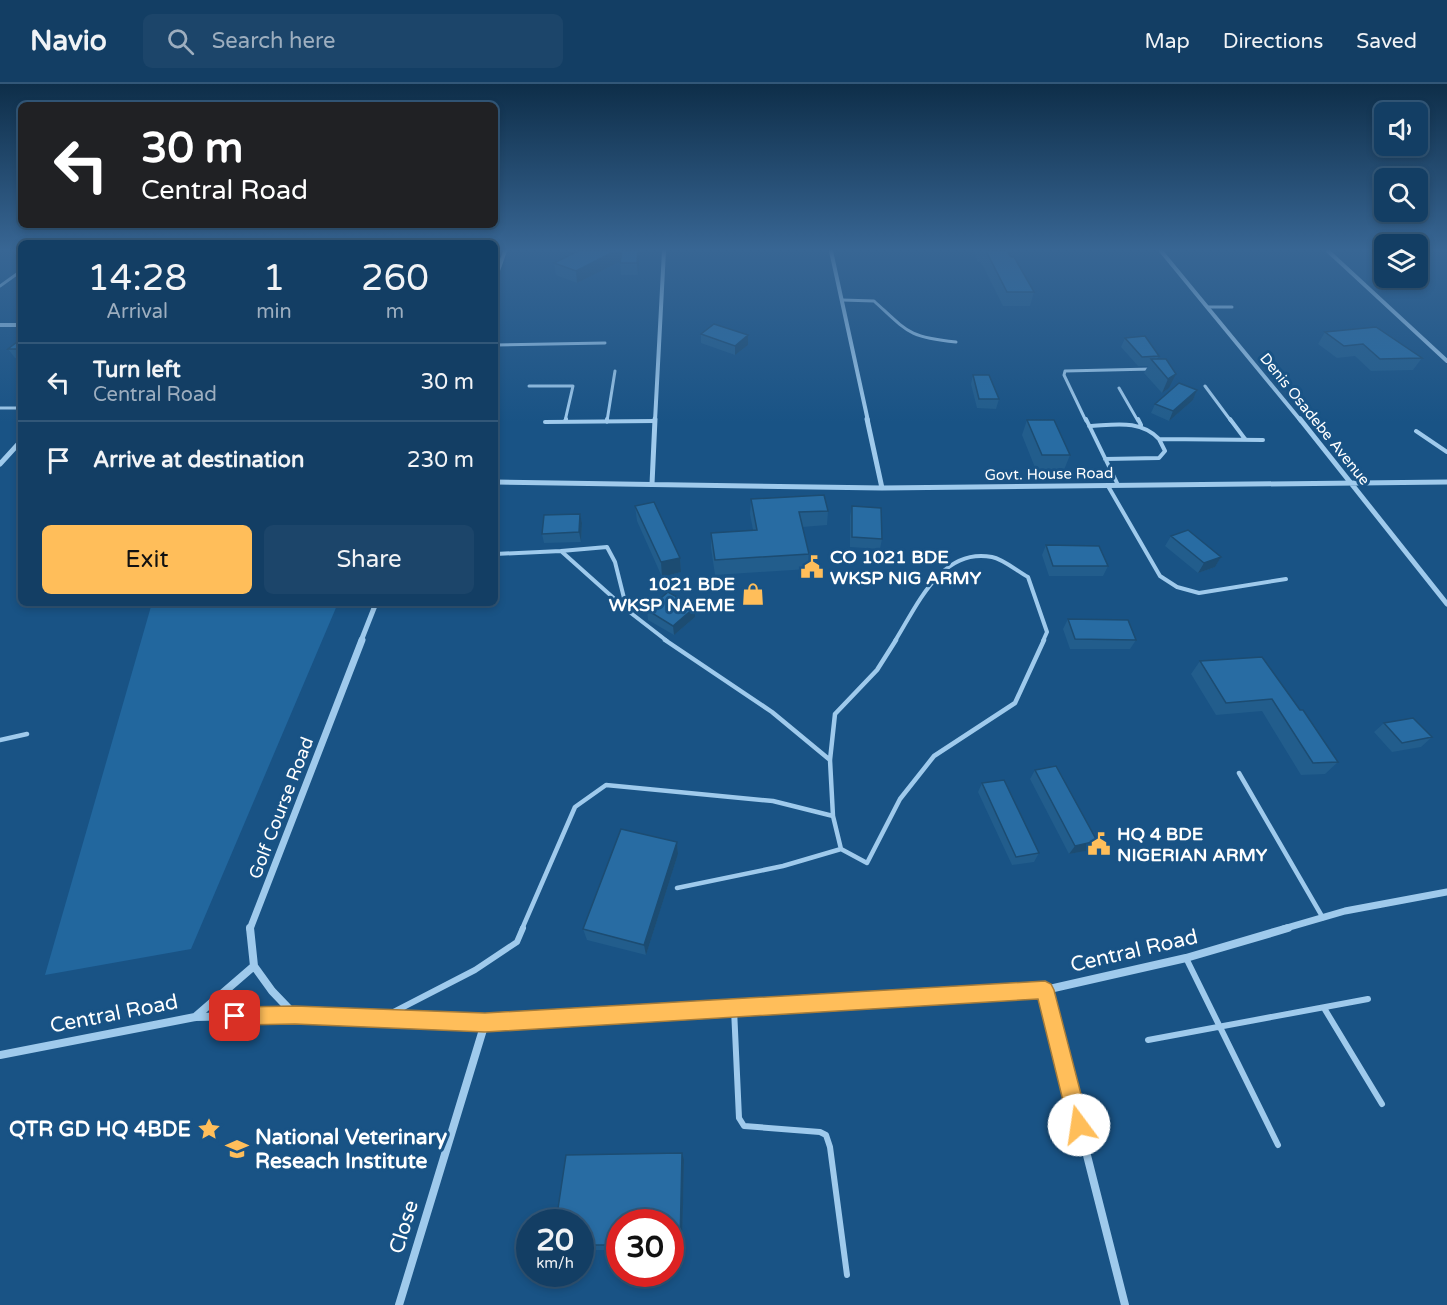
<!DOCTYPE html>
<style>
body{margin:0;font-family:"Varela Round",sans-serif;background:#1c456a;color:#f1f3f6;height:100vh;display:flex;flex-direction:column;font-size:22px;white-space:nowrap}
*{box-sizing:border-box;margin:0}
p{font-size:20px;color:#9daebf}
.icon{flex:none;width:33px;height:33px;fill:none;stroke:currentColor;stroke-width:2;stroke-linecap:round;stroke-linejoin:round}
.map{position:relative;flex:1;overflow:hidden}
.panel{position:absolute;left:18px;top:156px;width:480px;height:366px;display:flex;flex-direction:column;background:#133e64;border-radius:9px;box-shadow:0 3px 9px #0003,0 0 0 2px #325778}
.panel>*{flex:none}
.hud{position:absolute;left:18px;top:18px;width:480px;height:126px;border-radius:9px;box-shadow:0 3px 9px #0003,0 0 0 2px #325778;background:#202124;color:#fff;overflow:hidden}
.buttons{position:absolute;left:1374px;top:18px;display:grid;gap:12px}
.buttons a{display:grid;place-items:center;width:54px;height:54px;border-radius:9px;background:#133e64;box-shadow:0 3px 9px #0003,0 0 0 2px #325778;font-size:30px}
.speed{position:absolute;left:516px;top:1125px;display:flex;gap:12px;font-size:30px;font-weight:700;text-align:center}
.speed>*{display:grid;place-content:center;width:78px;height:78px;border-radius:50%;background:#133e64;box-shadow:0 3px 9px #0003,0 0 0 2px #325778;line-height:1}
.speed small{font-size:15px;font-weight:400}
.speed .limit{border:9px solid #d22;background:#fff;color:#111}
.pin{position:absolute;display:grid;place-items:center;width:51px;height:51px;color:#fff;margin:-26px;border-radius:12px;box-shadow:0 3px 9px #0006}
.me{position:absolute;width:66px;margin:-33px;rotate:346deg;stroke-linejoin:round;filter:drop-shadow(0 0 4px #0008)}
.turn{display:flex;align-items:center;gap:21px;height:126px;padding:0 24px;font-size:27px}
.turn .icon{width:78px;height:78px;stroke-width:2.5}
.turn b{display:block;font-size:42px;line-height:51px}
.eta{display:flex;justify-content:space-evenly;align-items:center;height:102px;text-align:center}
.eta b{font-size:36px;font-weight:600;line-height:42px}
.action{display:flex;gap:12px;margin-top:auto;padding:12px 24px}
.action a{flex:1;height:69px;border-radius:9px;background:#ffbe5a;color:#111;font-size:24px;font-weight:600;line-height:69px;text-align:center}
.action a+a{background:#1c456a;color:#f1f3f6}
ul{padding:0;list-style:none}
li{display:flex;align-items:center;gap:18px;height:78px;padding:0 24px;border-top:2px solid #325778}
li div{flex:1}
li b{display:block;font-size:22px}
li em{font-style:normal}
header{display:flex;align-items:center;gap:36px;box-sizing:border-box;height:84px;padding:0 30px;background:#133e64;border-bottom:2px solid #325778}
header strong{font-size:28px}
nav{display:flex;gap:33px;margin-inline-start:auto;font-size:21px}
.search{width:420px;height:54px;background:#1c456a;display:flex;align-items:center;gap:15px;box-sizing:border-box;padding:0 21px;border-radius:9px;color:#9daebf;font-size:22px}
.map>svg:first-child{display:block}
.green{fill:#22679e}
.lines{fill:none;stroke-linecap:round;stroke-linejoin:round}
.lane-far3{stroke:#9fcaec;stroke-width:3}
.lane-far2{stroke:#9fcaec;stroke-width:4}
.lane-far1{stroke:#9fcaec;stroke-width:4.5}
.lane{stroke:#9fcaec;stroke-width:6}
.street-far3{stroke:#9fcaec;stroke-width:4}
.street-far2{stroke:#9fcaec;stroke-width:5}
.street-far1{stroke:#9fcaec;stroke-width:7}
.street{stroke:#9fcaec;stroke-width:8}
.wall{fill:#225d8c}
.shaded-wall{fill:#1c4c72}
.building{fill:#286ca3;stroke:#1c4c72;stroke-width:1.5}
.route{fill:#ffbe5a;stroke:#a67c3a;stroke-width:1.5}
.labels{text-anchor:middle;dominant-baseline:central;stroke-width:6;stroke-linejoin:round;paint-order:stroke}
.far-street-label{font-size:15px;fill:#fff;stroke:#195385}
.poi-label{font-size:18px;font-weight:bold;fill:#fff;stroke:#195385;text-anchor:start}
.street-label{font-size:18px;fill:#fff;stroke:#195385}
.near-street-label{font-size:21px;fill:#fff;stroke:#195385}
.near-poi-label{font-size:21px;font-weight:bold;fill:#fff;stroke:#195385;text-anchor:end}
</style>
<header>
<strong>Navio</strong>
<div class="search"><svg class="icon" aria-label="search" viewBox="0 0 24 24"><circle cx="10" cy="10" r="6"/><path d="M15 15l6 6"/></svg>Search here</div>
<nav><a>Map</a><a>Directions</a><a>Saved</a></nav>
</header>
<div class="map">
<svg width="1447" height="1221" viewBox="0 0 1447 1221">
<rect width="100%" height="100%" fill="#195385"/>
<path class="green" d="M152,519h186l-147,346 -146,26z"/>
<g class="lines">
<path class="lane-far3" d="M0,202l21,-15
M842,216l32,1c34,31 34,36 82,41
M1207,223h25
M495,261l110,-2
M529,302h44l-8,35
M1205,302l26,35
M1119,304l19,33
M0,324h21
M607,337l8,-50
M1086,337l-22,-46 1,-4 87,-2"/>
<path class="lane-far2" d="M1086,335l32,66
M1138,335l3,6
M1230,335l15,20
M545,338l110,-1
M565,338l1,-3
M607,338v-3
M1089,342c25,-1 51,-7 70,13l104,1
M1416,347l31,21
M1105,375l54,-1 6,-7 -6,-12
M1108,402l52,90 17,11 22,6 87,-14
M607,463l8,15 12,48 -66,-59z
M495,470l66,-3
M627,526l40,31
M895,557c22,-35 46,-94 97,-84 11,2 25,14 36,20l19,55 -4,9"/>
<path class="lane-far1" d="M665,556l107,72 58,48
M0,656l27,-6
M1239,689l84,145
M833,732l-3,-56 5,-46 42,-44 19,-30
M841,765l26,14 33,-64 34,-43 81,-53 29,-63
M522,845l53,-122 31,-22 167,16 60,15 8,33 -58,17 -106,22"/>
<path class="lane" d="M1186,874l92,187
M1324,924l58,96
M734,925l5,109 5,8 76,6 6,3 4,12 17,128
M384,933l91,-47 42,-28 6,-14
M1148,956l220,-41"/>
<path class="street-far3" d="M831,167l37,170
M1161,167l140,170
M1328,167l119,110
M495,195l10,-28
M0,241h21
M655,337l9,-170"/>
<path class="street-far2" d="M867,335l15,69
M1300,335l147,185
M0,380l21,-23
M495,398l387,6 565,-6
M652,400l3,-65
M361,557l15,-38"/>
<path class="street-far1" d="M250,845l112,-289
M1283,845l62,-18 102,-19"/>
<path class="street" d="M250,844l4,38 18,25 23,24
M1045,906l80,315
M195,933l59,-51
M0,971l195,-38 100,-2 190,8 560,-33 141,-32 102,-30
M399,1221l86,-282"/>
</g>
<path class="wall" d="M578,167h62l-2,24h-17l-1,-14 -43,22 -21,-8 -2,-12z
M973,167h34l27,41 -4,14h-27l-22,-44h-3z
M1325,248l97,26 -9,12 -42,1 -16,-15 -18,2 -19,-14z
M701,250l47,1v10l-13,10 -34,-12z
M1125,254l34,18 -2,3 19,15 -7,14 -7,5 -18,-20 4,-7h-10l-17,-19z
M21,255v19h-6l-7,-9z
M973,291l26,24 -3,10 -19,-1 -6,-24z
M1197,306l-4,10 -24,21 -18,-8 4,-9z
M1027,336l43,35 -6,15h-28l-14,-35z
M751,415l77,12 -1,14 -25,2 7,27 -1,15 -93,6 -4,-27v-15l42,-3 -3,-16z
M635,422l45,52 1,14 -19,5 -25,-56z
M852,422l30,33 -2,10 -30,-2v-31z
M580,430l2,9 -1,19 -37,1 -2,-9z
M1171,452l50,21 -6,10 -17,6 -33,-27z
M1046,461l62,21 -5,10h-54l-7,-21z
M647,526l48,7 -21,18 -26,-15z
M1068,535l68,21 -6,9h-60l-7,-20z
M1262,573l76,105 -13,12 -24,1 -39,-64 -46,4 -25,-41 9,-13z
M1384,639l48,14 -11,10 -29,5 -18,-20z
M1035,686l62,71 -6,9 -22,4 -39,-75z
M982,699l57,70 -5,9 -22,3 -34,-73z
M677,758l1,12 -32,101 -59,-15 -4,-11z
M684,1076l-2,90h-12v-28h-50v28h-40v-28z"/>
<path class="shaded-wall" d="M615,167h7l1,9 -46,23 -1,-12z
M638,167h2l-2,24 -1,-12z
M748,251v10l-13,10v-9z
M1176,290l-7,14 -7,5 6,-14z
M1197,306l-4,10 -24,21 4,-10z
M580,430l2,9 -1,19 -2,-10z
M1221,473l-6,10 -17,6 6,-10z
M680,474l1,14 -19,5 -1,-15z
M695,523v10l-21,18 -1,-9z
M1097,757l-6,9 -22,4 6,-8z
M677,758l1,12 -32,101 -2,-10z
M682,1069l2,7 -2,90 -2,-5z"/>
<path class="building" d="M578,167h37l-39,20 -22,-8z
M622,167h16l-1,12h-17z
M986,167h21l4,6h3l20,35h-27z
M714,240l34,11 -13,11 -34,-12z
M1376,243l46,31 -42,1 -17,-15 -19,2 -19,-14z
M1145,252l14,20 -17,1 -17,-19z
M21,255v10h-13z
M1151,275h15l10,15 -8,5z
M973,291h16l10,24h-20z
M1179,299l18,7 -24,21 -18,-7z
M1027,336h27l16,35h-28z
M824,411l4,16 -29,1 10,42 -94,6 -4,-27 46,-3 -6,-31z
M654,418l26,56 -19,4 -26,-56z
M852,422l29,2 1,31 -30,-2z
M580,430l-1,18 -37,2 2,-19z
M1188,446l33,27 -17,6 -33,-27z
M1046,461l53,1 9,20h-55z
M668,508l27,15 -22,19 -26,-16z
M1068,535l60,1 8,20 -61,-1z
M1262,573l38,53h3l35,52 -25,1 -41,-64 -46,4 -26,-42z
M1413,634l19,19 -30,6 -18,-20z
M1056,682l41,75 -22,5 -40,-76z
M1004,696l35,73 -23,4 -34,-74z
M621,745l56,13 -33,103 -61,-16z
M682,1069l-2,92h-10v-23h-50v23h-40v-23h-24l10,-67z"/>
<linearGradient id="sky" x2="0" y2="1"><stop stop-color="#0e2e49"/><stop offset="0.49" stop-color="#386694"/><stop offset="1" stop-color="#386694" stop-opacity="0"/></linearGradient>
<rect width="1447" height="338" fill="url(#sky)"/>
<path class="route" d="M1045,897l6,3 3,6 35,135 -3,7 -7,3 -7,-3 -3,-7 -31,-126 -553,33 -190,-8 -60,1 -6,-2 -3,-7 3,-6 6,-3 60,-1 190,7z"/>
<defs>
<g id="civic-bare" transform="scale(1.8)"><path d="M-.6-6.5H3V-4.5H.6V-3L4-1V1h2V6H-6V1h2V-1L-.6-3ZM-1.2 2.5V6h2.4V2.5Z" fill="#ffbe5a" stroke="#195385" stroke-width="2.5" paint-order="stroke"/></g>
<g id="shop-bare" transform="scale(1.8)"><path d="M-5-2.5h2.3a2.7 3.5 0 0 1 5.4 0H5L5.5 6h-11ZM-1.5-2.5h3a1.5 2.3 0 0 0-3 0Z" fill="#ffbe5a" stroke="#195385" stroke-width="2.5" paint-order="stroke"/></g>
<g id="sight-bare" transform="scale(1.8)"><path d="M0-6L1.8-2.2L6-1.7L2.9 1.2L3.7 5.4L0 3.3L-3.7 5.4L-2.9 1.2L-6-1.7L-1.8-2.2Z" fill="#ffbe5a" stroke="#195385" stroke-width="2.5" paint-order="stroke"/></g>
<g id="university-bare" transform="scale(1.8)"><path d="M0-5L7-2L0 1L-7-2ZM-4 1L0 2.5L4 1V4Q0 6-4 4Z" fill="#ffbe5a" stroke="#195385" stroke-width="2.5" paint-order="stroke"/></g>
</defs>
<g fill-rule="evenodd">
<use href="#civic-bare" x="812" y="483"/>
<use href="#shop-bare" x="753" y="510"/>
<use href="#civic-bare" x="1099" y="760"/>
<use href="#sight-bare" x="209" y="1045"/>
<use href="#university-bare" x="237" y="1065"/>
</g>
<g class="labels">
<g class="far-street-label">
<text transform="translate(1315 335) rotate(51)">Denis Osadebe Avenue</text>
<text transform="translate(1049 390) rotate(-1)">Govt. House Road</text>
</g>
<g class="poi-label">
<text x="830" y="473">CO 1021 BDE<tspan x="830" dy="21">WKSP NIG ARMY</tspan></text>
<text x="735" y="500" text-anchor="end">1021 BDE<tspan x="735" dy="21">WKSP NAEME</tspan></text>
<text x="1117" y="750">HQ 4 BDE<tspan x="1117" dy="21">NIGERIAN ARMY</tspan></text>
</g>
<g class="street-label">
<text transform="translate(281 724) rotate(-69)">Golf Course Road</text>
</g>
<g class="near-street-label">
<text transform="translate(1134 867) rotate(-13)">Central Road</text>
<text transform="translate(114 930) rotate(-11)">Central Road</text>
<text transform="translate(404 1143) rotate(-73)">Close</text>
</g>
<g class="near-poi-label">
<text x="191" y="1045">QTR GD HQ 4BDE</text>
<text x="255" y="1053" text-anchor="start">National Veterinary<tspan x="255" dy="24">Reseach Institute</tspan></text>
</g>
</g>
</svg>
<div class="buttons">
<a><svg class="icon" aria-label="sound" viewBox="0 0 24 24"><path d="M4 9h4l5-4v14l-5-4H4zM17 9q2 3 0 6"/></svg></a>
<a><svg class="icon" aria-label="search" viewBox="0 0 24 24"><circle cx="10" cy="10" r="6"/><path d="M15 15l6 6"/></svg></a>
<a><svg class="icon" aria-label="layers" viewBox="0 0 24 24"><path d="M12 4l9 5-9 5-9-5zM3 14l9 5 9-5"/></svg></a>
</div>
<div class="speed"><div>20<small>km/h</small></div><div class="limit">30</div></div>
<div class="pin" style="left:235px;top:932px;background:#d93025"><svg class="icon" aria-label="arrive" viewBox="0 0 24 24"><path d="M6 21V4h12l-3 4 3 4H6"/></svg></div>
<svg class="me" style="left:1079px;top:1041px" viewBox="-20 -20 40 40"><circle r="19" fill="#fff"/><path d="M0-13L10 11 0 6-10 11z" fill="#ffbe5a"/></svg>
<div class="hud">
<div class="turn"><svg class="icon" aria-label="left" viewBox="0 0 24 24"><path d="M17 20v-9H6M10 6l-5 5 5 5"/></svg><div><b>30 m</b>Central Road</div></div>
</div>
<section class="panel">
<div class="eta">
<div><b>14:28</b><p>Arrival</p></div>
<div><b>1</b><p>min</p></div>
<div><b>260</b><p>m</p></div>
</div>
<ul>
<li><svg class="icon" aria-label="left" viewBox="0 0 24 24"><path d="M17 20v-9H6M10 6l-5 5 5 5"/></svg><div><b>Turn left</b><p>Central Road</p></div><em>30 m</em></li>
<li><svg class="icon" aria-label="arrive" viewBox="0 0 24 24"><path d="M6 21V4h12l-3 4 3 4H6"/></svg><div><b>Arrive at destination</b></div><em>230 m</em></li>
</ul>
<div class="action"><a>Exit</a><a>Share</a></div>
</section>
</div>
